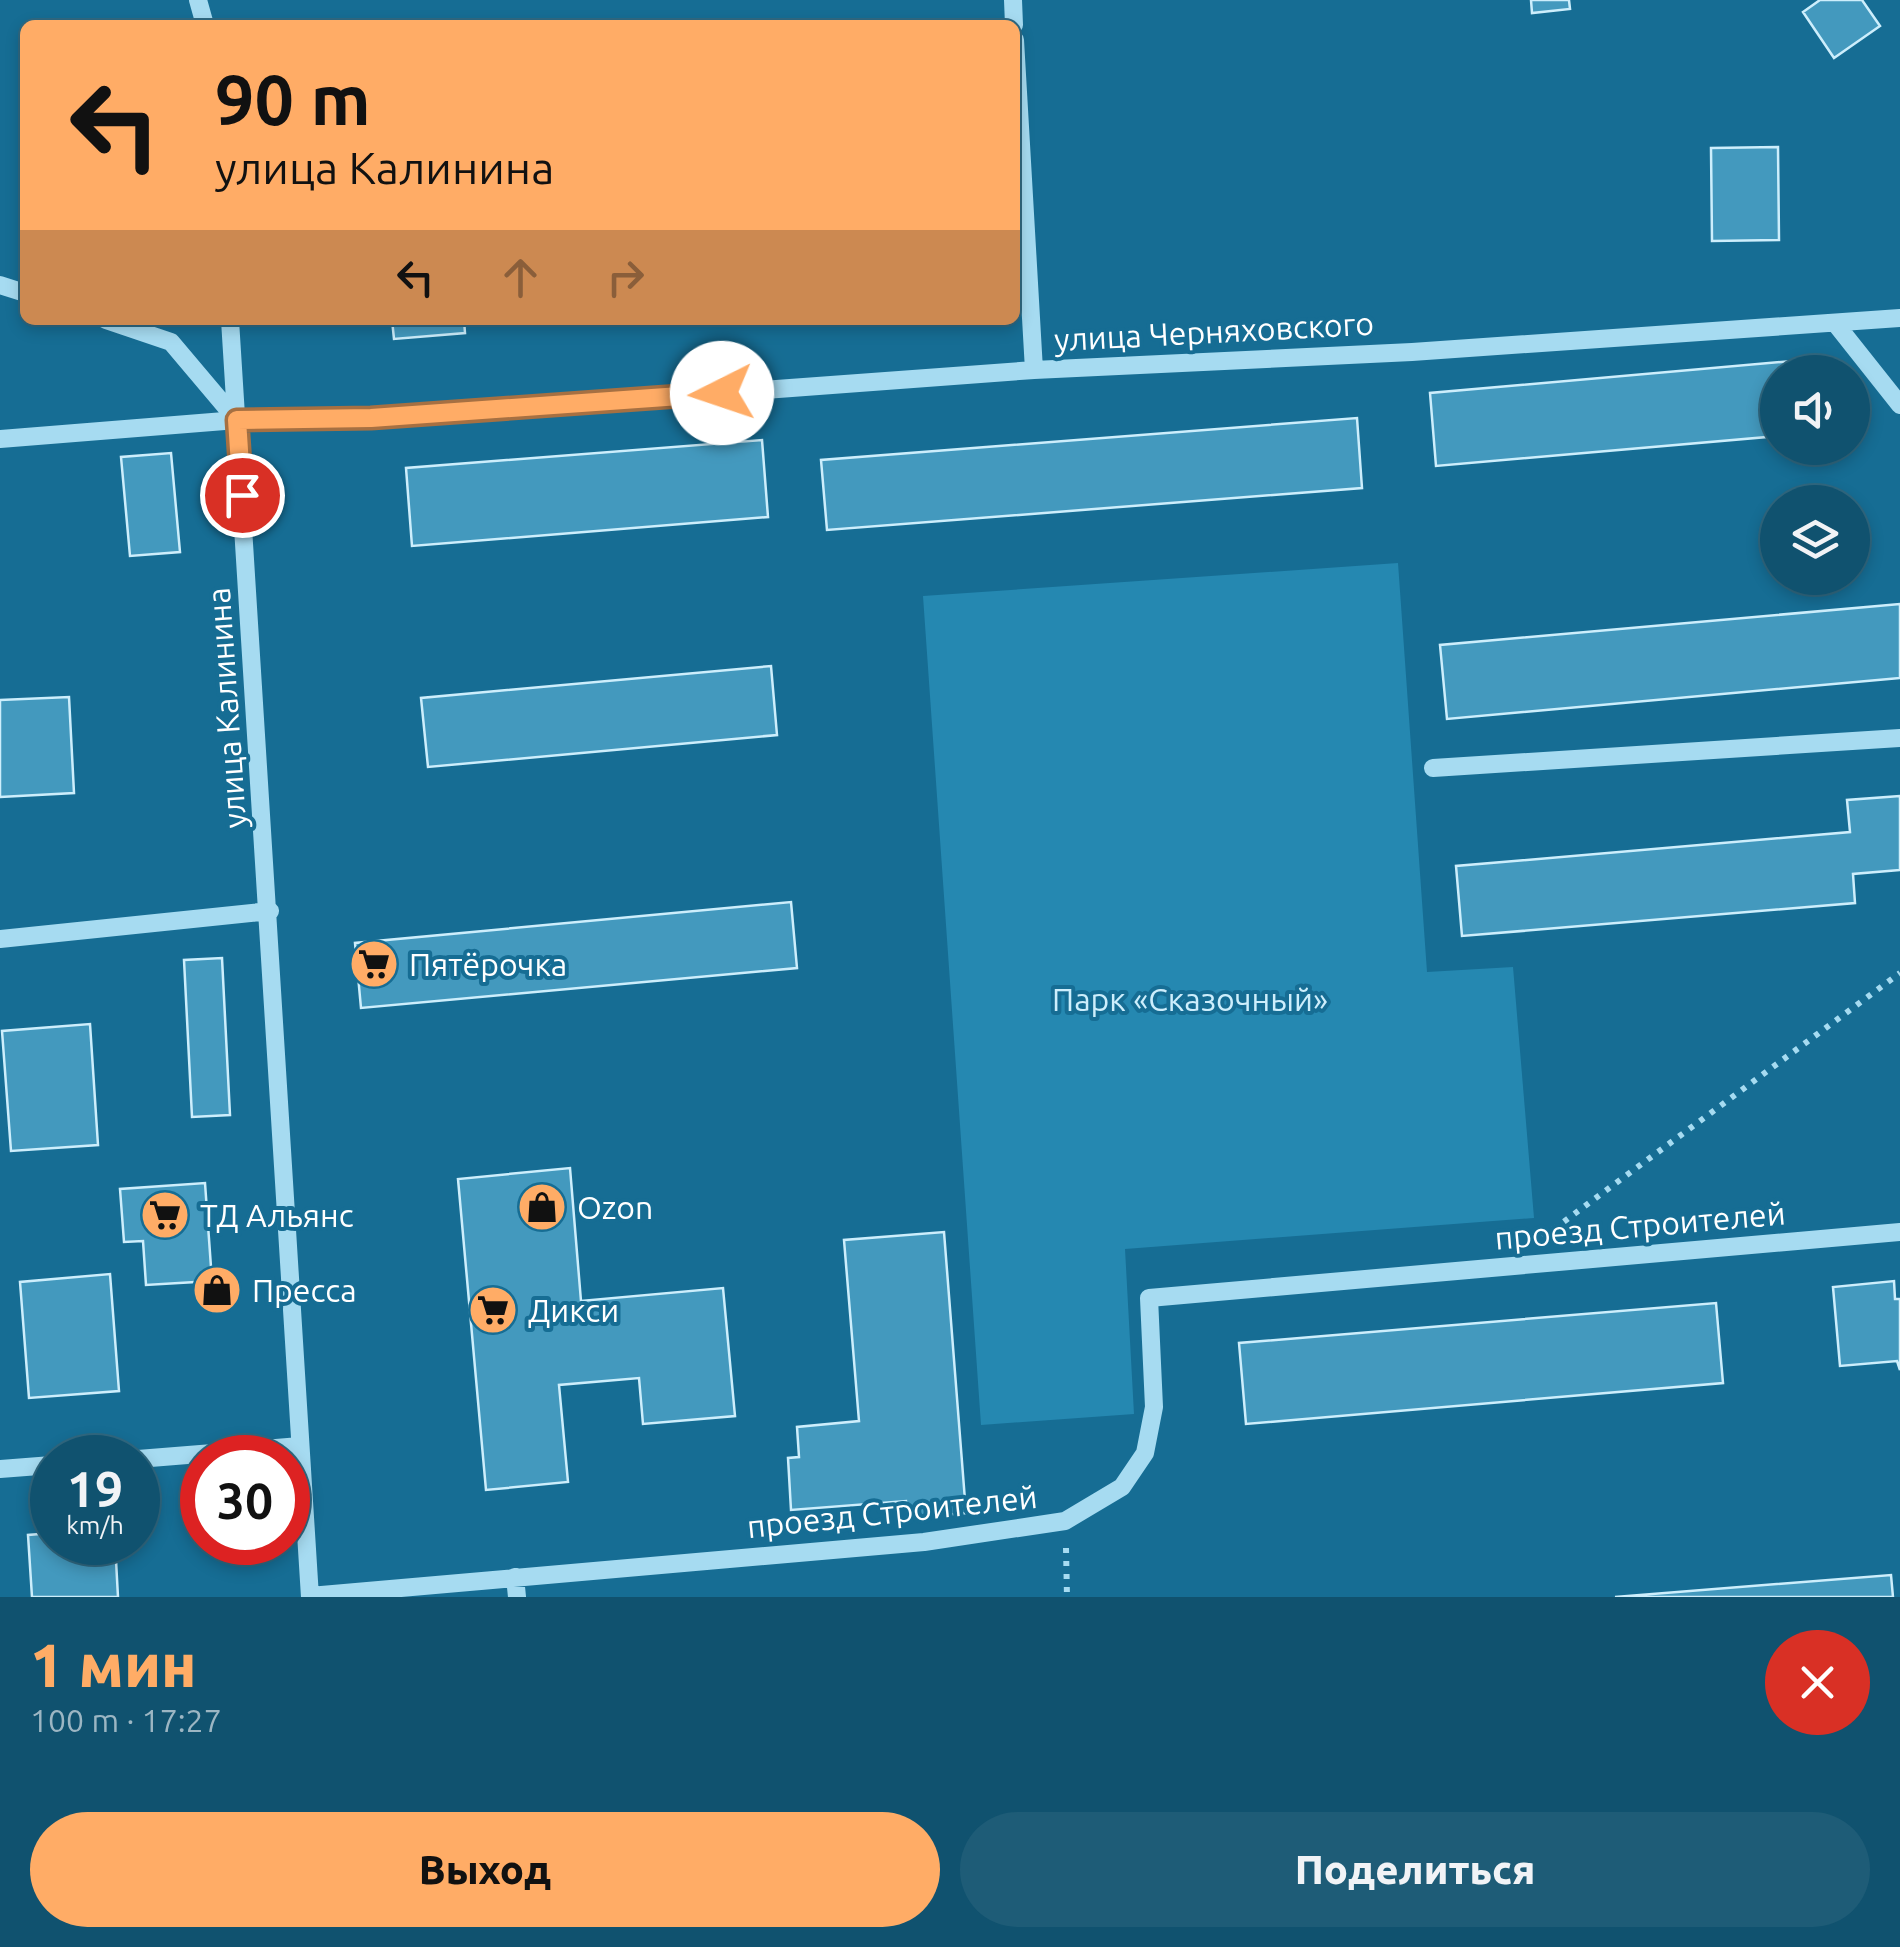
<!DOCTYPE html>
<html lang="ru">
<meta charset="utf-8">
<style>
body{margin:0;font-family:Ubuntu,sans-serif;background:#1e5c77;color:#f1f3f6;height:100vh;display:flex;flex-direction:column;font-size:38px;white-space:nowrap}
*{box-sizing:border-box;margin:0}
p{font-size:32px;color:#9cb6c3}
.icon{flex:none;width:55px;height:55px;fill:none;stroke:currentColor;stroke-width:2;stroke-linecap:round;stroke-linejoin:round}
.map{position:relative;height:1597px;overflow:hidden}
.sheet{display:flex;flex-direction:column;background:#10526f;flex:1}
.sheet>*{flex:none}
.hud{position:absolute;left:20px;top:20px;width:1000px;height:305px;border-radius:15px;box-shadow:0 5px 15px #0003,0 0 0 2px #306982;background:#ffac66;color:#111;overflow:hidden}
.controls{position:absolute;left:1760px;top:355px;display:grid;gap:20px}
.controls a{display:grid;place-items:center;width:110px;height:110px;border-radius:50%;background:#10526f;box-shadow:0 5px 15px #0003,0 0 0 2px #306982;font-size:50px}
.speed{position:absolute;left:30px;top:1435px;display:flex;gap:20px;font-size:50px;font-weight:700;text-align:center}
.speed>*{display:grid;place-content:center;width:130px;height:130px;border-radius:50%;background:#10526f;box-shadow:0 5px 15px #0003,0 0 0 2px #306982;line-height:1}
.speed small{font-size:25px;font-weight:400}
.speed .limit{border:15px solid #d22;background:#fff;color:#111}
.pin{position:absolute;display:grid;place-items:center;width:85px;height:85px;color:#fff;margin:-42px;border:5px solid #fff;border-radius:50%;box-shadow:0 2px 10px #0007}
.me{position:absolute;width:110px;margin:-55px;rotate:266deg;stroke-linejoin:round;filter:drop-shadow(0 0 8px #0008)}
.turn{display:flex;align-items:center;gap:35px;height:210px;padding:0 30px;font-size:45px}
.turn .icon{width:130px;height:130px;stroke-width:2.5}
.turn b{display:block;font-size:70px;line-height:85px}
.lanes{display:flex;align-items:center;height:95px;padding:0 30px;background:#0003;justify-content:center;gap:50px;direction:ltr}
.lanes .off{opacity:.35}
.round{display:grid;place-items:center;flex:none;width:105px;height:105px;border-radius:52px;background:#1e5c77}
.summary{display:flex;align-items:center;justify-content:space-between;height:170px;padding:0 30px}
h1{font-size:60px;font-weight:800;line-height:75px;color:#ffac66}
.button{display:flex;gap:20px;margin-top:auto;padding:20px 30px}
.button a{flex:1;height:115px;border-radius:60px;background:#ffac66;color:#111;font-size:40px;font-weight:800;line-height:115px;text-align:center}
.button a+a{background:#1e5c77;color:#f1f3f6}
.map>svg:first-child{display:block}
.green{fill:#2588b1}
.building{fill:#4399be;stroke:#cdeefc;stroke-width:2.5}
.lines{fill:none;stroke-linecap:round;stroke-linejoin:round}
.path{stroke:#a6dbf1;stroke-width:6;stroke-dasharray:5 8;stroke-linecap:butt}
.minor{stroke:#a6dbf1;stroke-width:18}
.route-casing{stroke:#a67042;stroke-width:25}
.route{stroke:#ffac66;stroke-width:18}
.labels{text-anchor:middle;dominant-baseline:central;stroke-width:8;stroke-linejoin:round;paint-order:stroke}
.street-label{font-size:32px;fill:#fff;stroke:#166d94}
.poi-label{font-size:32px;fill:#fff;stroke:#166d94;text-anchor:start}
.park-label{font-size:32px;fill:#cdeefc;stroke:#166d94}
</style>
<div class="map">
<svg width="1900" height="1597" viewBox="0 0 1900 1597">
<rect width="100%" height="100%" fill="#166d94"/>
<path class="green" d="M1398,563l29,409 86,-5 21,251 -409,31 9,165 -153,11 -58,-829z"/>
<path class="building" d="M1531,0h38l1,9 -38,4z
M1820,0h42l18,26 -46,32 -31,-46z
M1778,147l1,93 -67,1 -1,-93z
M392,320h72l1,13 -71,6z
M1804,360l1,12h-27v64l-342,30 -6,-73z
M1357,418l5,70 -535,42 -6,-70z
M762,440l6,77 -356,29 -6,-78z
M171,453l9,99 -50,4 -9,-99z
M1900,604v74l-453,41 -7,-74z
M771,666l6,69 -349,32 -7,-69z
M69,697l5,96 -74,4v-97z
M1900,796v74l-47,4 2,29 -393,33 -6,-70 394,-34 -3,-32z
M791,902l6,66 -436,40 -6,-65z
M222,958l8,157 -38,2 -8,-157z
M90,1024l8,121 -87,6 -9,-120z
M570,1168l11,133 142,-13 12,128 -92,8 -4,-46 -80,7 9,97 -82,8 -28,-311z
M205,1183l7,98 -66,4 -3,-44 -19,1 -4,-53z
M944,1232l22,281 -58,5 -2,-17 -115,9 -3,-52 11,-1 -2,-30 62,-6 -15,-181z
M110,1274l9,117 -90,7 -9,-116z
M1894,1281l1,18h5v71l-3,-9 -57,5 -7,-79z
M1716,1303l7,80 -477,41 -7,-81z
M52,1533v9h63l3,55h-86l-4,-62z
M1891,1575l2,22h-278z"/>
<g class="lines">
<path class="path" d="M1543,1237l357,-264
M1066,1548l1,49"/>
<path class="minor" d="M198,0l7,25
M1013,0l1,25
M1015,40l19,330
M0,285l25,8
M106,320l65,22 65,77
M230,320l80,1277
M1835,323l65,82
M0,439l237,-19 134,-1 663,-49 378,-18 488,-34
M1433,768l467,-30
M0,939l270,-28
M138,1459l162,-13
M0,1469l52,-4
M515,1577l2,20
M310,1596l614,-54 141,-21 57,-34 23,-34 9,-46 -5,-109 751,-66"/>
</g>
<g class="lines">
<g class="route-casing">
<path id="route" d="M242,495l-5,-75 134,-2 351,-25"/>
</g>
<use href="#route" class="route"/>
</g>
<defs>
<g id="supermarket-disc" transform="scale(2.5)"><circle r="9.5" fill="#ffac66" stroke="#166d94"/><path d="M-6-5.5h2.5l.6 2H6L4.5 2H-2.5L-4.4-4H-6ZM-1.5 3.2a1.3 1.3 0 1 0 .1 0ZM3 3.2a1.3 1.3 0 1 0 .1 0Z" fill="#111"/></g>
<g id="shop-disc" transform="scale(2.5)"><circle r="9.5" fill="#ffac66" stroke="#166d94"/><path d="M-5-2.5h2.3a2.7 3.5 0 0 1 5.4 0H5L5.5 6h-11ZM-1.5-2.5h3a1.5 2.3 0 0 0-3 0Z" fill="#111"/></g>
</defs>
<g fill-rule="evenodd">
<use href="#supermarket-disc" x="374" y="964"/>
<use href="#shop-disc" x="542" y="1207"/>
<use href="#supermarket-disc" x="165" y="1215"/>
<use href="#shop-disc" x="217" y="1290"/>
<use href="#supermarket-disc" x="493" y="1310"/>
</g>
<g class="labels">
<g class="street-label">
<text transform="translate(1214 331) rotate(-3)">улица Черняховского</text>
<text transform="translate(226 708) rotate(-94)">улица Калинина</text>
<text transform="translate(1640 1225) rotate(-5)">проезд Строителей</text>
<text transform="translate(892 1511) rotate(-6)">проезд Строителей</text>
</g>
<g class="poi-label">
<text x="409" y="964">Пятёрочка</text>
<text x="577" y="1207">Ozon</text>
<text x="200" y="1215">ТД Альянс</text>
<text x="252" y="1290">Пресса</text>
<text x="528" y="1310">Дикси</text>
</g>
<g class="park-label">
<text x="1190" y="999">Парк «Сказочный»</text>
</g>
</g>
</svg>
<div class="controls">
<a><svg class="icon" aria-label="sound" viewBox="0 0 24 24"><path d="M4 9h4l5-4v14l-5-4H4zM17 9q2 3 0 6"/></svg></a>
<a><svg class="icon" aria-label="layers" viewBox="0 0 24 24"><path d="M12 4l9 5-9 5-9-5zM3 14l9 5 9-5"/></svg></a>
</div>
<div class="speed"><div>19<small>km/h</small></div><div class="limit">30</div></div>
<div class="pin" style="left:242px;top:495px;background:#d93025"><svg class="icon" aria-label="arrive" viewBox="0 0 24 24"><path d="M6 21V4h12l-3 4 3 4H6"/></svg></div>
<svg class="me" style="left:722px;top:393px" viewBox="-20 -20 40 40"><circle r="19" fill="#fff"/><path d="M0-13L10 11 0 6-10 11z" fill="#ffac66"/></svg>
<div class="hud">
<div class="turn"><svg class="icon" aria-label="left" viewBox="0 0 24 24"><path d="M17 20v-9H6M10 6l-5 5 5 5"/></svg><div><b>90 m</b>улица Калинина</div></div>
<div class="lanes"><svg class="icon" aria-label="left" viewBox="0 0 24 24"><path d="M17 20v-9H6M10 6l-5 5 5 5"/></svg><svg class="icon off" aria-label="ahead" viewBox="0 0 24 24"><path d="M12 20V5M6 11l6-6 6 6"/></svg><svg class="icon off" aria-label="right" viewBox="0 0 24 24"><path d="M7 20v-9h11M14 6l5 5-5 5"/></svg></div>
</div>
</div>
<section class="sheet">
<div class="summary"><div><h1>1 мин</h1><p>100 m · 17:27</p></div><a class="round" style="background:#d93025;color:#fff"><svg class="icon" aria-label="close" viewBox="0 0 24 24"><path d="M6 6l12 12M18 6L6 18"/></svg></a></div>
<div class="button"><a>Выход</a><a>Поделиться</a></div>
</section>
